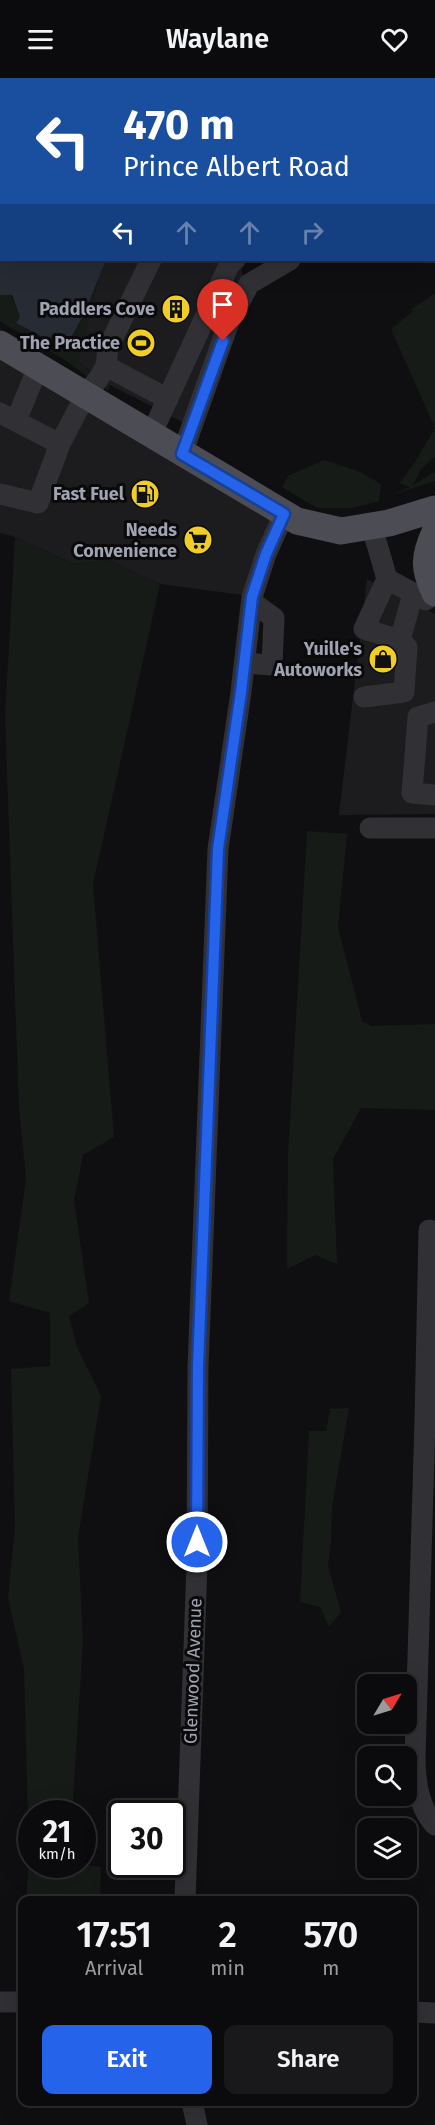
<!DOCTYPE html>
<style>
body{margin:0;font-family:"Fira Sans",sans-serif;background:#19191b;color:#f1f3f6;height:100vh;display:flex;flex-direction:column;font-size:22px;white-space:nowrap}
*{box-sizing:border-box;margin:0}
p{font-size:20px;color:#9a9b9d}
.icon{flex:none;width:33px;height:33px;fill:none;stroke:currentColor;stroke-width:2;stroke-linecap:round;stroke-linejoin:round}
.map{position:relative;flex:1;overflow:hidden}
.details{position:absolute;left:18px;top:1818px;width:399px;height:210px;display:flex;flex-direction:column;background:#0b0b0d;border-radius:12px;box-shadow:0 6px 24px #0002,0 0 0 2px #2b2b2e}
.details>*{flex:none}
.hud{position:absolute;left:0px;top:0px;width:435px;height:183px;box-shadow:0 6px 24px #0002,0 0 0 2px #2b2b2e;background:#1a4fa0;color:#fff;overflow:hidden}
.needle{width:39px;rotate:52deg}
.tools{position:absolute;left:357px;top:1596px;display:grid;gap:12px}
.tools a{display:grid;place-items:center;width:60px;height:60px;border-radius:12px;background:#0b0b0d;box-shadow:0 6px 24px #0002,0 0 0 2px #2b2b2e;font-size:30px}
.speed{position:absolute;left:18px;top:1722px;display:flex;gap:12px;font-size:30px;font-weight:700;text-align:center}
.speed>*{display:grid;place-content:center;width:78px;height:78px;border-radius:50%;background:#0b0b0d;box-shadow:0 6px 24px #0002,0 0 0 2px #2b2b2e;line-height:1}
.speed small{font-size:15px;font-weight:400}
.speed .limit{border:3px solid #111;border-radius:9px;background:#fff;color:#111}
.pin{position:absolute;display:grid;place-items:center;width:51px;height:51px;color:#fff;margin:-62px -26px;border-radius:50% 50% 50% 0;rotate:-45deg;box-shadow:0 0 6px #0007}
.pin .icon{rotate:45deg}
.me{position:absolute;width:66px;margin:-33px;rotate:0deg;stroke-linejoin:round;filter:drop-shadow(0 0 4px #0008)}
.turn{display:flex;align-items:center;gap:21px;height:126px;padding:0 24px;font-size:27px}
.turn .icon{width:78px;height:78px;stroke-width:2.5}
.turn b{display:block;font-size:42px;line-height:51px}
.lanes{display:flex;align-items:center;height:57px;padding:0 24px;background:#0003;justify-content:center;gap:30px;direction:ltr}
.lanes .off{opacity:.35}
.eta{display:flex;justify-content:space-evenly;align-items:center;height:102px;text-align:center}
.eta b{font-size:36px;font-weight:600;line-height:42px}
.action{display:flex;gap:12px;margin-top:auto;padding:12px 24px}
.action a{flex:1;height:69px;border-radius:12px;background:#2563eb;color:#fff;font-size:24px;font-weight:600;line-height:69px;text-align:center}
.action a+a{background:#19191b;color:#f1f3f6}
header{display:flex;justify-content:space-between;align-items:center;height:78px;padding:0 24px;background:#0b0b0d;font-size:27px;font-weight:600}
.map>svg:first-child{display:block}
.built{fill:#1c1b1d}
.green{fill:#161b17}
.water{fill:#262b34}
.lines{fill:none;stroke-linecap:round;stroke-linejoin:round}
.minor{stroke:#303035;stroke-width:21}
.major{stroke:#4c4d54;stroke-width:27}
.route-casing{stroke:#184099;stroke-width:15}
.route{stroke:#2563eb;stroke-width:10}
.labels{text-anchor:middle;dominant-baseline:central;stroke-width:6;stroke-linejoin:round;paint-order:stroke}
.poi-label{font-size:18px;font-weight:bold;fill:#a0a3b2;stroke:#0a0a0b;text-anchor:end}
.street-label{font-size:18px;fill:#a0a3b2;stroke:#0a0a0b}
</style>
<header><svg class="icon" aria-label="menu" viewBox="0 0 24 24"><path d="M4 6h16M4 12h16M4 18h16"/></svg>Waylane<svg class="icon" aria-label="heart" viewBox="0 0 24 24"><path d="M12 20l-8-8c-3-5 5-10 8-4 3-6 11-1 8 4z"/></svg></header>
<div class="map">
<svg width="435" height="2047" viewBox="0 0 435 2047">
<rect width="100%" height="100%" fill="#0f0f11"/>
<path class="built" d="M106,182h134l4,22 -52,145 -82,-42 -32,-23 21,-85z
M0,270l283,181 -25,68 -98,-13 -52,-24 -34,4 -59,-27 -15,-4z
M367,501l68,35v200l-96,1z"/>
<path class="green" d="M99,199l-21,85 32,23 -2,6 -42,-30 -66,-40v-26h11l9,22 -4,6 33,16 4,-5 32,-22z
M435,215v163l-14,13 -8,16 22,-13v9l-43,14 18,-8 -10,-4 15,-21 20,-34 -44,-99 22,-18 -1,-2z
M324,382l34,11 23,13 -2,17 -27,7h-35l-35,-21 6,-11z
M15,459l59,27 34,-4 52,24 -67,300 21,253 -31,18 -9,45 15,103 -20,13 8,31 24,49 -23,142 5,105 -11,170 -40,1v50h50l19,3 -1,33h-74l3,-40 -5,-191 -16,-71 7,-71 -4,-158 39,-3v-53l-41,-12 17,-122 -7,-71 -14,-392z
M307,753l40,3 -9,93 24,94 9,5 64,-2v86l-74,-2 -28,51 4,105 -22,-9 -28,14 1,-115z
M349,1330l-17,99 -1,35 -3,24 13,46 -12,15 -9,-20 -20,-5 9,-171h17l4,-22z"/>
<path class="water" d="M0,0h337l-335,2v180h104l-21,52 -17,31 -15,-9 -4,6 -33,-17 4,-6 -8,-22h-12z"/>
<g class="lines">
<path class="minor" d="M416,2v-2
M434,123l1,1
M106,288l62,33
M0,335l60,31
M16,343l22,-54
M151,357l79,-172 5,-3
M182,376l47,-132 20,-38 41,-24
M0,416l38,9 22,-59 25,-48 14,-18 7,-12 2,-18 43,-88
M372,449l15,52 39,21
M387,501l-23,50 36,11
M245,585l27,2 2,-47 -22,-16
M364,619l40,-5 3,-45 -7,-7 13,-46
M435,634l-17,5 -6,76 23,2
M370,750h65
M429,1152l-4,191 -10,337c0,23 3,49 20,67
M185,1822l12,-336 1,-197 20,-518 23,-157 11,-95 14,-43 18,-40
M0,1924h22
M412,1934l23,1
M192,2024l5,23"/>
<path class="major" d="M0,266l297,177 44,10 48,-8 46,-14
M435,454c-11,24 -12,36 0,61"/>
</g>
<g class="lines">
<g class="route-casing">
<path id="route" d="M197,1464l1,-175 20,-518 23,-157 11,-95 14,-43 18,-40 -102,-60 41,-113"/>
</g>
<use href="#route" class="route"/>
</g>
<defs>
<g id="building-disc" transform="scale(1.5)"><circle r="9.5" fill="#f0ce27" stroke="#0a0a0b"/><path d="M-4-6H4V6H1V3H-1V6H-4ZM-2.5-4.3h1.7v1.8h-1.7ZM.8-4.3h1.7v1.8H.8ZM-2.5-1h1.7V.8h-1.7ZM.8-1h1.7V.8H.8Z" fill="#111"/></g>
<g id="stadium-disc" transform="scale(1.5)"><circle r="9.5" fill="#f0ce27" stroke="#0a0a0b"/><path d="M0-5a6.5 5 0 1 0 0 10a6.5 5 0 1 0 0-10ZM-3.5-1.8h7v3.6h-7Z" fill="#111"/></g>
<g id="fuel-disc" transform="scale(1.5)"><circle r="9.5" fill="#f0ce27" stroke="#0a0a0b"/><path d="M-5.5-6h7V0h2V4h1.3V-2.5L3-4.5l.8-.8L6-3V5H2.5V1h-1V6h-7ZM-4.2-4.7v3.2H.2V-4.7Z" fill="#111"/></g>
<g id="supermarket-disc" transform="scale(1.5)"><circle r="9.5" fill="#f0ce27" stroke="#0a0a0b"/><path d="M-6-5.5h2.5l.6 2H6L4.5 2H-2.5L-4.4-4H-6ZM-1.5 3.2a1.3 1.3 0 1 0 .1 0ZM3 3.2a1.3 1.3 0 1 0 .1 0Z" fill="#111"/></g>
<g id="shop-disc" transform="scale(1.5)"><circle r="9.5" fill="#f0ce27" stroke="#0a0a0b"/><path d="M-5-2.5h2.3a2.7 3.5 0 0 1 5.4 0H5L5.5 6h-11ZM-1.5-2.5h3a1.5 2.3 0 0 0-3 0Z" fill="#111"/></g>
</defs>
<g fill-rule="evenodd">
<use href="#building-disc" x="176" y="231"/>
<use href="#stadium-disc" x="141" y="265"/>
<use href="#fuel-disc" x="145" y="416"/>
<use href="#supermarket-disc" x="198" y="462"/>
<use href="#shop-disc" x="383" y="581"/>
</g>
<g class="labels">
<g class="poi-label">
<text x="155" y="231">Paddlers Cove</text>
<text x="120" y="265">The Practice</text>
<text x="124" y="416">Fast Fuel</text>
<text x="177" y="452">Needs<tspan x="177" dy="21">Convenience</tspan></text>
<text x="362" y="571">Yuille's<tspan x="362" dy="21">Autoworks</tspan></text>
</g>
<g class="street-label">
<text transform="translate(193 1593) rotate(-88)">Glenwood Avenue</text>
</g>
</g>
</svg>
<div class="tools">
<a><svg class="needle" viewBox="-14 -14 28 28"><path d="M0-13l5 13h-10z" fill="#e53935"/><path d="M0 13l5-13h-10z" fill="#9a9b9d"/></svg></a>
<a><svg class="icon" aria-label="search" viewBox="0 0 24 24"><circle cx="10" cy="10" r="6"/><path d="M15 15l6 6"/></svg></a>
<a><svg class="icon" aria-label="layers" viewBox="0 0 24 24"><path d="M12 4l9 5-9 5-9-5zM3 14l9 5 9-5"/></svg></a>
</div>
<div class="speed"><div>21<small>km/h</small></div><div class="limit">30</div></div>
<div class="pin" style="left:223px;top:263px;background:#d93025"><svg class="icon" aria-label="arrive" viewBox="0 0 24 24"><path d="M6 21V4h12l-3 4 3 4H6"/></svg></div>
<svg class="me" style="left:197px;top:1464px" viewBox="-20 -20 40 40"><circle r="17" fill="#2563eb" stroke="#fff" stroke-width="3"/><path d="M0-11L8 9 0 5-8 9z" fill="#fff"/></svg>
<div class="hud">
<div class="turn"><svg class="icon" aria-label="left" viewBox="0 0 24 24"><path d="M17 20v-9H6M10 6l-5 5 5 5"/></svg><div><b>470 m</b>Prince Albert Road</div></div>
<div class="lanes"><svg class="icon" aria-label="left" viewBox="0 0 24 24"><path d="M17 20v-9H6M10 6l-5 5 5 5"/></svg><svg class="icon off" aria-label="ahead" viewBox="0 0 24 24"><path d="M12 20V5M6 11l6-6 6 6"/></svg><svg class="icon off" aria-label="ahead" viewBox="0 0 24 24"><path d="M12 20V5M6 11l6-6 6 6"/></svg><svg class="icon off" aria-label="right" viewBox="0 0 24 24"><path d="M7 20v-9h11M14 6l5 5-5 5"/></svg></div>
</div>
<section class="details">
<div class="eta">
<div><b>17:51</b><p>Arrival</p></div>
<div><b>2</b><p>min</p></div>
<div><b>570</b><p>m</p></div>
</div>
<div class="action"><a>Exit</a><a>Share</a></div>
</section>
</div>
